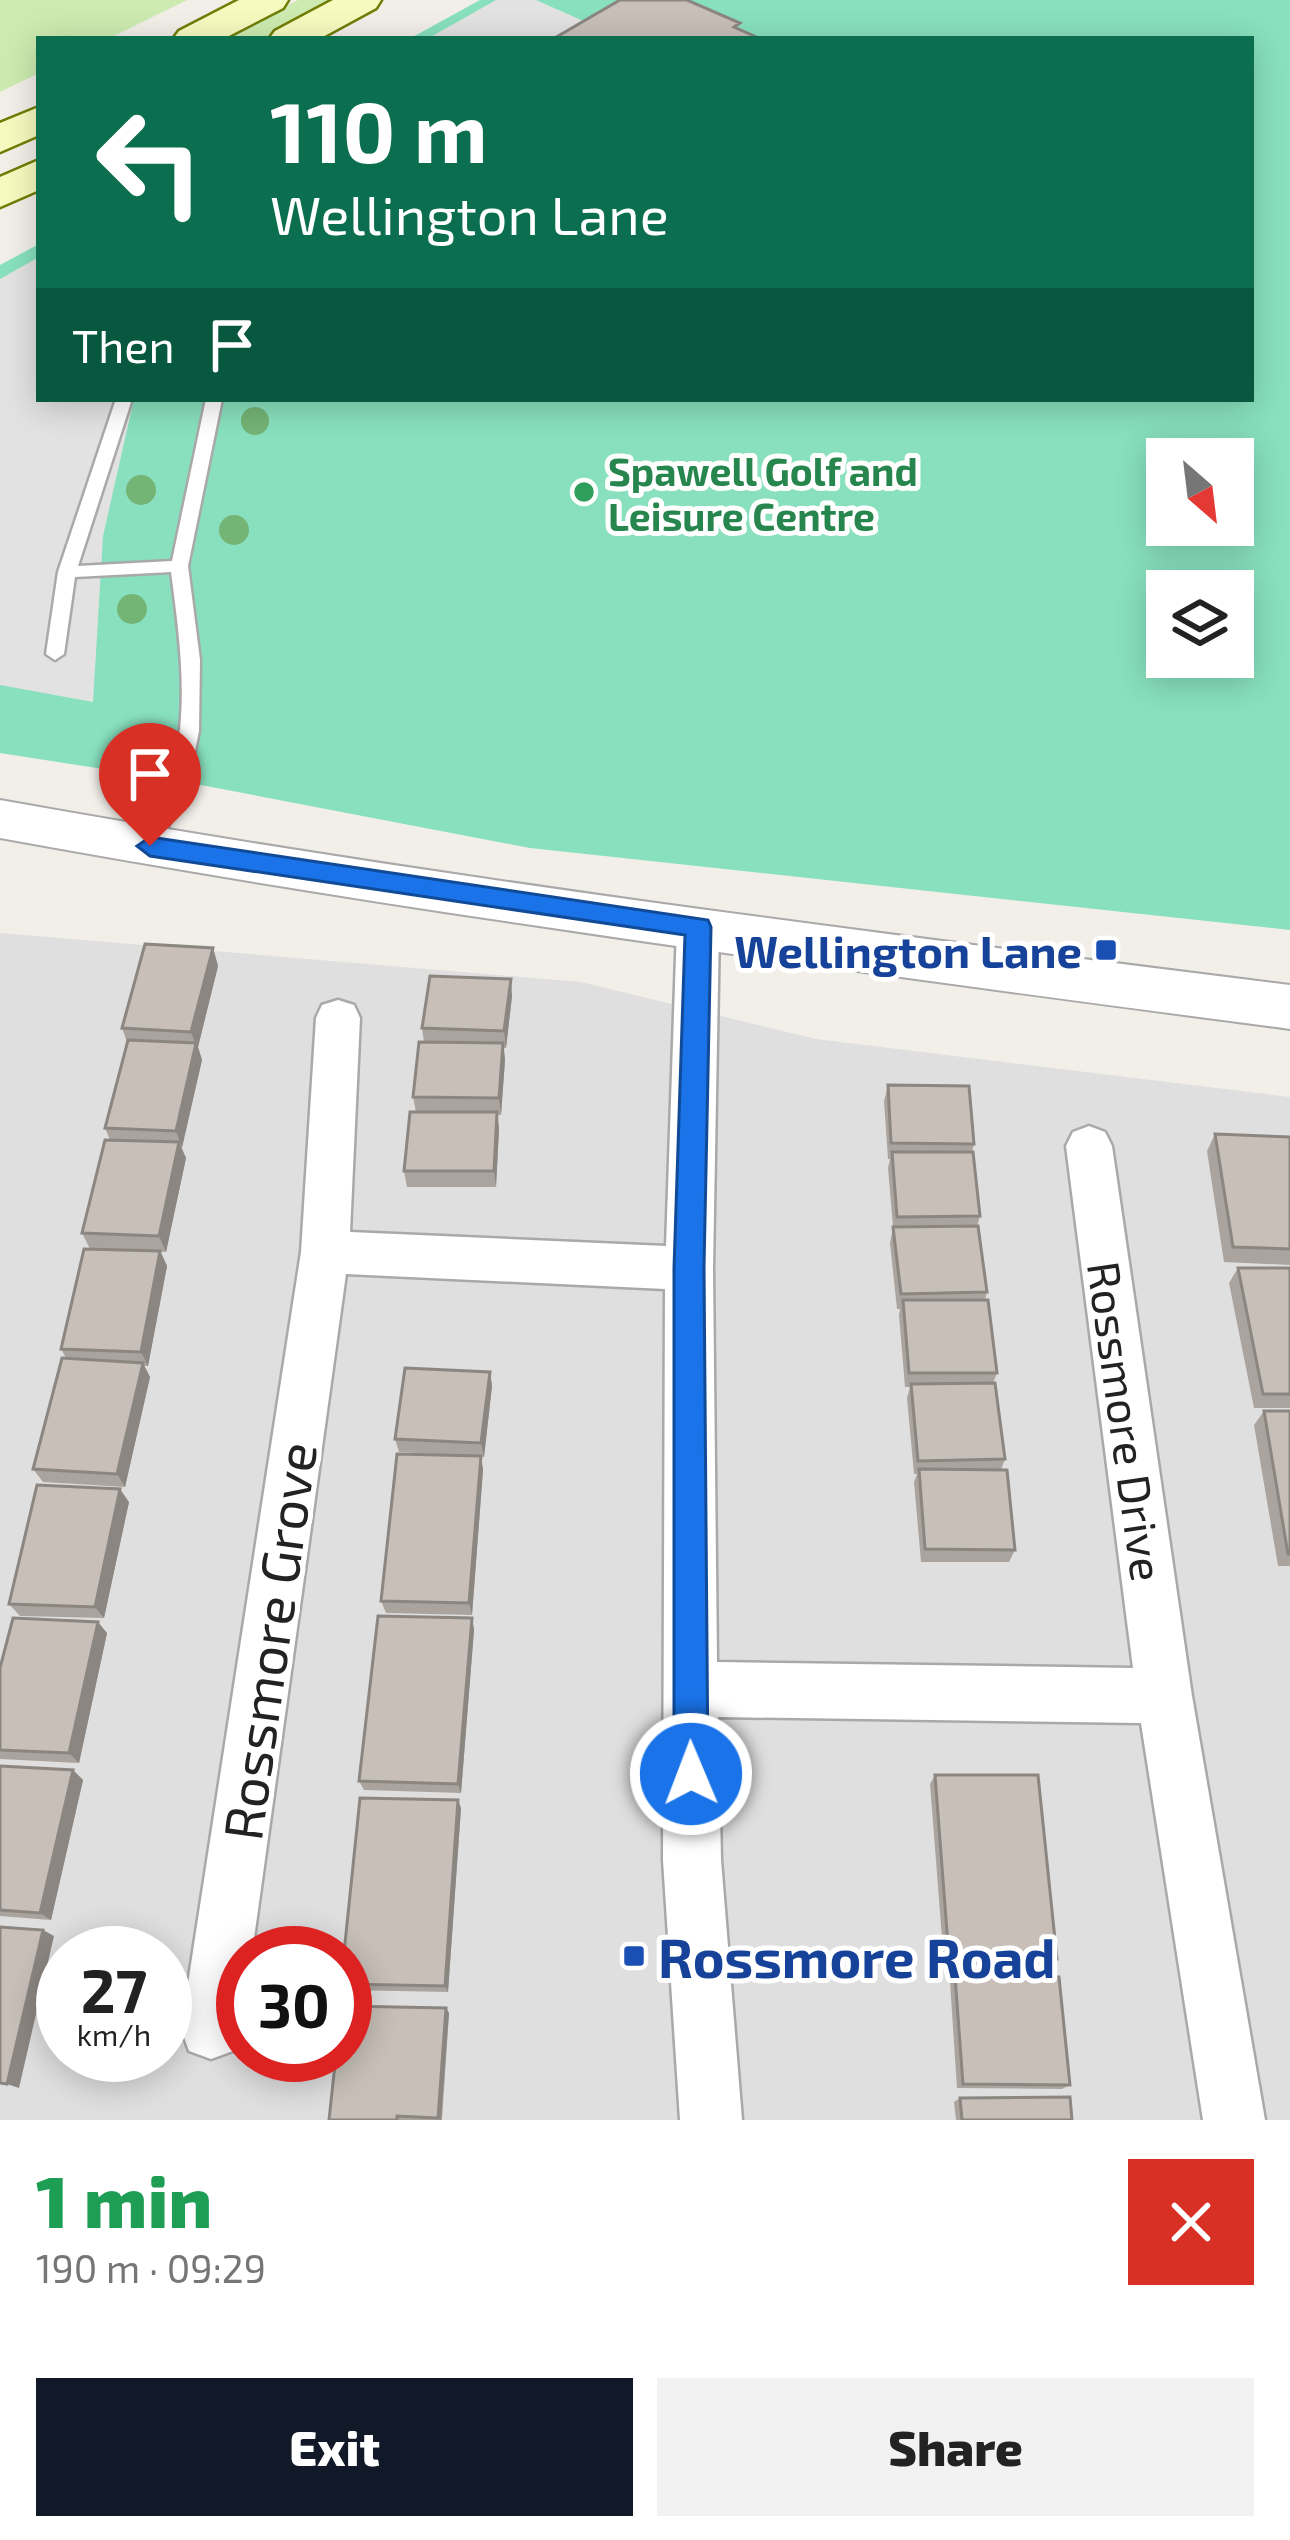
<!DOCTYPE html>
<meta charset="utf-8">
<style>
body{margin:0;font-family:"Exo 2",sans-serif;background:#f2f2f2;color:#222;height:100vh;display:flex;flex-direction:column;font-size:45px;white-space:nowrap}
*{box-sizing:border-box;margin:0}
p{font-size:39px;color:#767676}
.icon{flex:none;width:66px;height:66px;fill:none;stroke:currentColor;stroke-width:2;stroke-linecap:round;stroke-linejoin:round}
.map{position:relative;height:2120px;overflow:hidden}
.sheet{display:flex;flex-direction:column;background:#fff;flex:1}
.sheet>*{flex:none}
.banner{position:absolute;left:36px;top:36px;width:1218px;height:366px;border-radius:0px;box-shadow:0 6px 30px #0003;background:#0b6e4f;color:#fff;overflow:hidden}
.needle{width:78px;rotate:152deg}
.buttons{position:absolute;left:1146px;top:438px;display:grid;gap:24px}
.buttons a{display:grid;place-items:center;width:108px;height:108px;border-radius:0px;background:#fff;box-shadow:0 6px 30px #0003;font-size:60px}
.speed{position:absolute;left:36px;top:1926px;display:flex;gap:24px;font-size:60px;font-weight:700;text-align:center}
.speed>*{display:grid;place-content:center;width:156px;height:156px;border-radius:50%;background:#fff;box-shadow:0 6px 30px #0003;line-height:1}
.speed small{font-size:30px;font-weight:400}
.speed .limit{border:18px solid #d22;background:#fff;color:#111}
.pin{position:absolute;display:grid;place-items:center;width:102px;height:102px;color:#fff;margin:-123px -51px;border-radius:50% 50% 50% 0;rotate:-45deg;box-shadow:0 0 12px #0007}
.pin .icon{rotate:45deg}
.me{position:absolute;width:132px;margin:-66px;rotate:359deg;stroke-linejoin:round;filter:drop-shadow(0 0 9px #0008)}
.turn{display:flex;align-items:center;gap:42px;height:252px;padding:0 36px;font-size:54px}
.turn .icon{width:156px;height:156px;stroke-width:2.5}
.turn b{display:block;font-size:84px;line-height:102px}
.then{display:flex;align-items:center;height:114px;padding:0 36px;background:#0003;gap:24px;font-size:45px}
.round{display:grid;place-items:center;flex:none;width:126px;height:126px;border-radius:0px;background:#f2f2f2}
.head{display:flex;align-items:center;justify-content:space-between;height:204px;padding:0 36px}
h1{font-size:72px;font-weight:800;line-height:90px;color:#1e9e55}
.button{display:flex;gap:24px;margin-top:auto;padding:24px 36px}
.button a{flex:1;height:138px;border-radius:0px;background:#111827;color:#fff;font-size:48px;font-weight:800;line-height:138px;text-align:center}
.button a+a{background:#f2f2f2;color:#222}
.map>svg:first-child{display:block}
.residential{fill:#e0dfdf;fill-rule:evenodd}
.grass{fill:#cdebb0}
.pitch{fill:#88e0be;fill-rule:evenodd}
.parking{fill:#e2e2e2}
.lines{fill:none;stroke-linecap:round;stroke-linejoin:round}
.service-casing{stroke:#a9a9a9;stroke-width:5}
.minor-casing{stroke:#a9a9a9;stroke-width:5}
.tertiary-casing{stroke:#a9a9a9;stroke-width:4}
.secondary-casing{stroke:#707d05;stroke-width:5}
.service{fill:#fff;fill-rule:evenodd}
.minor{fill:#fff;fill-rule:evenodd}
.tertiary{fill:#fff;fill-rule:evenodd}
.secondary{fill:#f7fabf;fill-rule:evenodd}
.tree{fill:#74b475}
.wall{fill:#aba49e}
.shaded-wall{fill:#8b8681}
.building{fill:#c7bfb8;stroke:#8b8681;stroke-width:3}
.route{fill:#1a73e8;stroke:#114b97;stroke-width:3}
.leisure-dot{fill:#2e9e5b;stroke:#fff;stroke-width:4.5}
.transit-dot{fill:#1a4fb4;stroke:#fff;stroke-width:4.5}
.labels{text-anchor:middle;dominant-baseline:central;stroke-width:10;stroke-linejoin:round;paint-order:stroke}
.far-leisure-label{font-size:39px;font-weight:bold;fill:#27864d;stroke:#fff;text-anchor:start}
.transit-label{font-size:45px;font-weight:bold;fill:#164399;stroke:#fff;text-anchor:end}
.street-label{font-size:45px;fill:#222;stroke:#fff}
.near-street-label{font-size:54px;fill:#222;stroke:#fff}
.near-transit-label{font-size:54px;font-weight:bold;fill:#164399;stroke:#fff;text-anchor:start}
</style>
<div class="map">
<svg width="1290" height="2120" viewBox="0 0 1290 2120">
<rect width="100%" height="100%" fill="#f2efe9"/>
<path class="residential" d="M0,933l581,49 235,57 474,58v1023h-1290zM63,1953h102v102h-102zM243,1953h102v102h-102z"/>
<path class="grass" d="M0,0h187l-79,39h-69v34l-39,19z
M298,0h43l-74,39h-43z"/>
<path class="pitch" d="M480,0h810v930l-760,-82 -350,-67 -180,-28v-488l39,-21v155h1212v-360h-842zM1167,459h66v66h-66zM1167,591h66v66h-66z"/>
<path class="parking" d="M496,0h40l61,27 -19,12h-151z
M39,257v142h95l-31,137 -10,166 -93,-17v-406z"/>
<g class="lines">
<g class="service-casing">
<path id="service" d="M116,399h16l-54,167 94,-5 34,-162h16l-34,167 12,94 -1,71 -10,50 -32,70 -7,2 -10,-7c11,-22 25,-45 31,-68 19,-68 9,-138 0,-206l-96,5 -11,77 -9,6 -9,-6 12,-82z"/>
</g>
<g class="minor-casing">
<path id="minor" d="M698,910l15,5 6,12 -6,342 4,393 416,6 -67,-522 7,-14 16,-6 16,6 7,14 80,550 73,424h-62l-62,-397 -423,-6 3,143 21,260h-62l-17,-260 2,-571 -319,-15 -94,679h-9v65l-10,33 -22,8 -22,-8 -8,-22 120,-777 15,-234 6,-13 16,-5 16,5 6,13 -10,214 316,14 11,-319 6,-12z"/>
</g>
<g class="tertiary-casing">
<path id="tertiary" d="M0,800c427,77 859,131 1290,185v44c-431,-57 -863,-113 -1290,-191z"/>
</g>
<g class="secondary-casing">
<path id="secondary" d="M239,0h49l-5,8 -60,31h-50l6,-8z
M333,0h48l-5,8 -57,31h-50l6,-8z
M39,107v28l-39,17v-29z
M39,160v30l-39,17v-30z"/>
</g>
<use href="#service" class="service"/>
<use href="#minor" class="minor"/>
<use href="#tertiary" class="tertiary"/>
<use href="#secondary" class="secondary"/>
</g>
<g class="tree">
<circle cx="255" cy="421" r="14"/>
<circle cx="141" cy="490" r="15"/>
<circle cx="234" cy="530" r="15"/>
<circle cx="132" cy="609" r="15"/>
</g>
<path class="wall" d="M213,948l5,18 -20,81 4,13 -21,88 5,10 -20,94h-5l6,14 -19,100h-4l6,11 -25,110 -82,-5 -10,-13 33,-111 -5,-9 29,-100 -8,-16 28,-93 -5,-12 22,-86 -5,-14z
M512,996l-6,52h-2l1,12 -4,55h-3l1,14 -3,58h-89l-3,-16 12,-59 -3,-15 11,-55 -2,-14z
M888,1085l86,59 -2,8 8,64 -3,10 10,66 -2,8 12,73 -4,10 12,76 -4,11 14,80 -6,12h-88l-7,-80 3,-8h-3l-7,-76 3,-11h-5l-6,-72 1,-6h-3l-7,-66 3,-16 -5,-59 2,-9h-2l-4,-58z
M1215,1134l75,3v128l-66,-3 -17,-111z
M1238,1268h52v140h-36l-25,-125z
M490,1372l2,14 -8,71h-3l2,13 -11,145 -86,-2 -5,-12 92,-145 -74,-4 -4,-13z
M1264,1411h26v155h-12l-24,-141z
M129,1502l-25,116 -84,-2 -11,-12z
M472,1618l2,12 -13,163 -97,-3 -5,-9z
M107,1633l-28,130 -79,-4v-91z
M0,1766l73,4 10,10 -32,140 -51,-4z
M935,1775l122,184 -7,6 -106,-1 -14,-180z
M461,1808l-13,184 -102,-2 -1,-37z
M955,1976l115,109 -8,4 -105,-1 -7,-106z
M446,2008l3,5 -7,107h-113z
M960,2098l112,22h-116l-2,-18z"/>
<path class="shaded-wall" d="M213,948l5,18 -20,81 4,13 -20,88 -6,-17 20,-86 -5,-13z
M511,979l1,17 -6,52 -2,-17z
M503,1043l2,17 -4,55 -2,-17z
M497,1112l2,17 -3,58 -2,-16z
M179,1142l7,16 -20,94 -7,-16z
M160,1251l7,15 -19,100 -7,-14z
M143,1363l7,14 -25,110 -8,-13z
M490,1372l2,14 -8,71 -3,-14z
M481,1456l2,14 -11,145 -3,-12z
M120,1489l9,13 -25,116 -9,-11z
M472,1618l2,12 -13,163 -3,-9z
M98,1622l9,11 -28,130 -10,-10z
M73,1770l10,10 -32,140 -11,-7z
M458,1800l3,8 -13,184 -3,-6z
M43,1930l11,6 -35,152 -12,-4z
M446,2008l3,5 -8,107 -3,-2z"/>
<path class="building" d="M620,0h67l53,23 -6,4 27,12h-208z
M145,944l68,4 -22,84 -69,-4z
M430,976l81,3 -7,52 -82,-3z
M128,1040l68,3 -20,88 -71,-3z
M419,1042l84,1 -4,55 -86,-1z
M888,1085l81,1 5,58 -83,-1z
M410,1112h87l-3,59h-90z
M1215,1134l75,3v112l-57,-2z
M105,1140l74,2 -20,94 -77,-3z
M892,1152h81l7,64 -83,1z
M978,1226l9,66 -86,2 -8,-67z
M84,1249l76,2 -19,101 -80,-3z
M1238,1268h52v126h-27z
M903,1300h85l9,73h-88z
M62,1358l81,5 -26,111 -84,-5z
M405,1368l85,4 -9,71 -86,-4z
M995,1383l10,76 -87,2 -7,-77z
M1264,1411h26v143h-2z
M397,1454l84,2 -12,147 -88,-2z
M919,1469l88,1 8,80 -90,-1z
M37,1485l83,4 -25,118 -86,-3z
M378,1616l94,2 -14,166 -99,-3z
M13,1618l85,4 -29,131 -69,-3v-82z
M0,1766l73,4 -33,143 -40,-3z
M935,1775h103l19,184 -108,-1z
M360,1798l98,2 -13,186 -100,-2 -1,-31z
M0,1927l43,3 -36,154 -7,-1z
M955,1976l104,1 11,108 -107,-1z
M345,2006l101,2 -8,110 -41,-2v4h-68l7,-65h9z
M1070,2097l2,23h-110l-2,-22z"/>
<path class="route" d="M150,837l558,83 3,7 -7,341 4,506 -5,12 -12,5 -12,-5 -5,-12v-506l11,-333 -535,-79 -13,-10z"/>
<circle class="leisure-dot" cx="584" cy="492" r="12"/>
<g class="transit-dot">
<rect x="1094" y="938" width="24" height="24" rx="6"/>
<rect x="622" y="1944" width="24" height="24" rx="6"/>
</g>
<g class="labels">
<g class="far-leisure-label">
<text x="608" y="470">Spawell Golf and<tspan x="608" dy="45">Leisure Centre</tspan></text>
</g>
<g class="transit-label">
<text x="1082" y="950">Wellington Lane</text>
</g>
<g class="street-label">
<text transform="translate(1127 1421) rotate(82)">Rossmore Drive</text>
</g>
<g class="near-street-label">
<text transform="translate(268 1641) rotate(-82)">Rossmore Grove</text>
</g>
<g class="near-transit-label">
<text x="658" y="1956">Rossmore Road</text>
</g>
</g>
</svg>
<div class="buttons">
<a><svg class="needle" viewBox="-14 -14 28 28"><path d="M0-13l5 13h-10z" fill="#e53935"/><path d="M0 13l5-13h-10z" fill="#767676"/></svg></a>
<a><svg class="icon" aria-label="layers" viewBox="0 0 24 24"><path d="M12 4l9 5-9 5-9-5zM3 14l9 5 9-5"/></svg></a>
</div>
<div class="speed"><div>27<small>km/h</small></div><div class="limit">30</div></div>
<div class="pin" style="left:150px;top:846px;background:#d93025"><svg class="icon" aria-label="arrive" viewBox="0 0 24 24"><path d="M6 21V4h12l-3 4 3 4H6"/></svg></div>
<svg class="me" style="left:691px;top:1774px" viewBox="-20 -20 40 40"><circle r="17" fill="#1a73e8" stroke="#fff" stroke-width="3"/><path d="M0-11L8 9 0 5-8 9z" fill="#fff"/></svg>
<div class="banner">
<div class="turn"><svg class="icon" aria-label="left" viewBox="0 0 24 24"><path d="M17 20v-9H6M10 6l-5 5 5 5"/></svg><div><b>110 m</b>Wellington Lane</div></div>
<div class="then">Then<svg class="icon" aria-label="arrive" viewBox="0 0 24 24"><path d="M6 21V4h12l-3 4 3 4H6"/></svg></div>
</div>
</div>
<section class="sheet">
<div class="head"><div><h1>1 min</h1><p>190 m · 09:29</p></div><a class="round" style="background:#d93025;color:#fff"><svg class="icon" aria-label="close" viewBox="0 0 24 24"><path d="M6 6l12 12M18 6L6 18"/></svg></a></div>
<div class="button"><a>Exit</a><a>Share</a></div>
</section>
